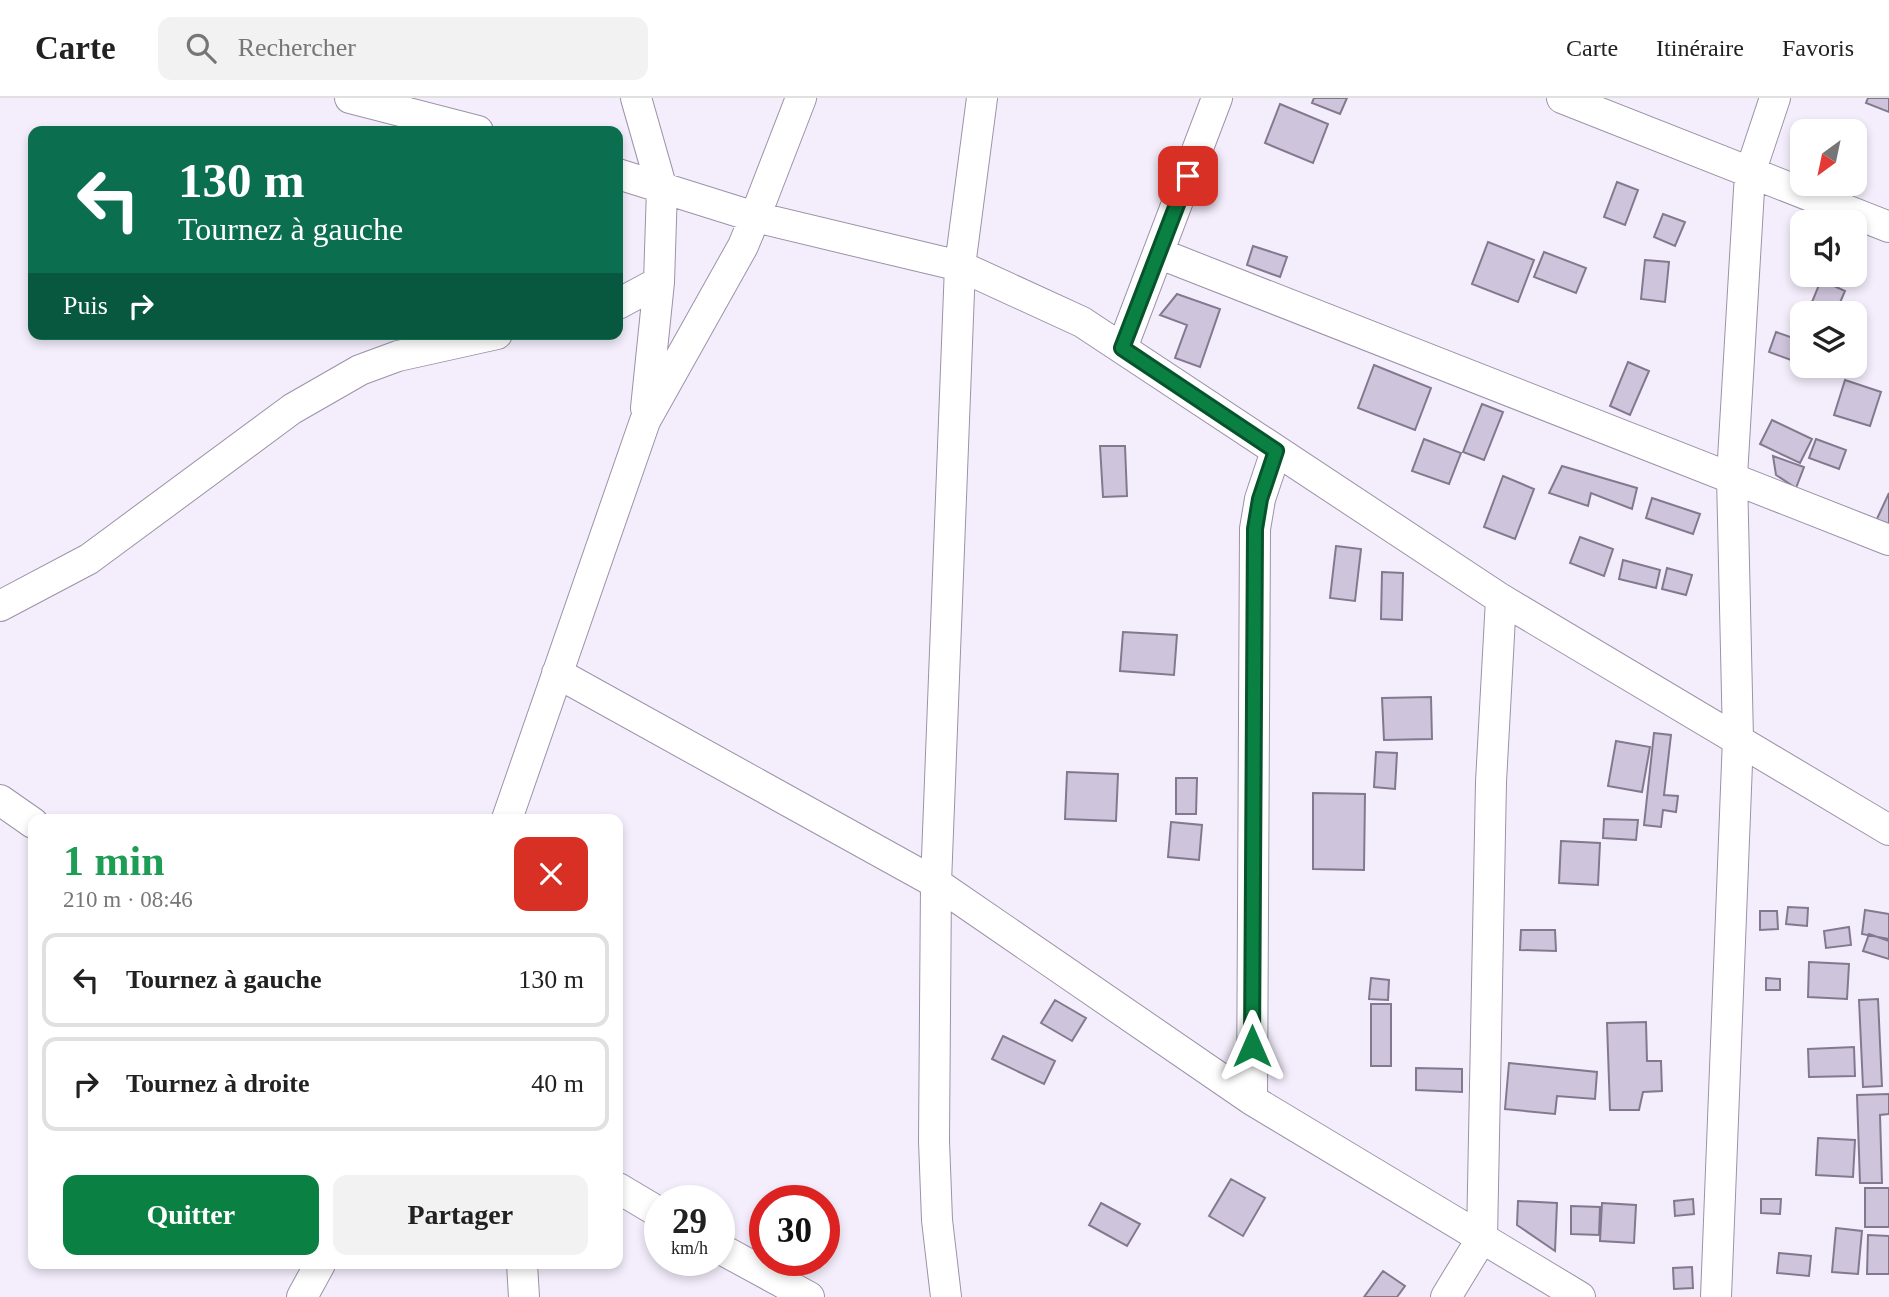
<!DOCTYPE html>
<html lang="fr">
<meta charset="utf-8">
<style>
body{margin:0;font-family:"Times New Roman",serif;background:#f2f2f2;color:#222;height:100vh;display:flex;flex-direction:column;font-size:26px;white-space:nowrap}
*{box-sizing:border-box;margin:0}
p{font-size:23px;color:#767676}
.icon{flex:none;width:38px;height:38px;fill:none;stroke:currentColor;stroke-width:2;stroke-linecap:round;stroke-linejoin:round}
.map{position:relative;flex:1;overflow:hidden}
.sheet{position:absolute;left:28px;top:716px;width:595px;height:455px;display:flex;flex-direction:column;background:#fff;border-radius:14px;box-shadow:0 4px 10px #0003}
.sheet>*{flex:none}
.guide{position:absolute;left:28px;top:28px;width:595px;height:214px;border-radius:14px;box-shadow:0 4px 10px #0003;background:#0b6e4f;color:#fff;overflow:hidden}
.needle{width:46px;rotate:213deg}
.buttons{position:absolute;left:1790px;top:21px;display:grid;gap:14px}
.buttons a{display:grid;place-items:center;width:77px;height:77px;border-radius:14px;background:#fff;box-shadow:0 4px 10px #0003;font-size:35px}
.speed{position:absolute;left:644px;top:1087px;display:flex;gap:14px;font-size:35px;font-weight:700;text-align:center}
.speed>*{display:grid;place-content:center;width:91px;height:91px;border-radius:50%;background:#fff;box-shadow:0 4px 10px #0003;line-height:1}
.speed small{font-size:18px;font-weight:400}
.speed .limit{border:10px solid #d22;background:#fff;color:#111}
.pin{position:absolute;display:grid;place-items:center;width:60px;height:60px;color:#fff;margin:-30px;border-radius:14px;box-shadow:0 4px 10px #0006}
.me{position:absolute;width:77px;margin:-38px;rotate:0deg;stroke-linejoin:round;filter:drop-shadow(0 0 5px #0008)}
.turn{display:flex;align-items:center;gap:24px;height:147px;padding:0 35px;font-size:32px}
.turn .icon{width:91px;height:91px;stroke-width:2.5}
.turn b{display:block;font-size:49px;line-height:60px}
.then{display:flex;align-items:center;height:66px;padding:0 35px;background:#0003;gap:14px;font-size:26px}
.round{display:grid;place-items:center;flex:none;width:74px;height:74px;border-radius:14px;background:#f2f2f2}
.overview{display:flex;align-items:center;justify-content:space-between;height:119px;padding:0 35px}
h1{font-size:42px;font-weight:700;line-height:52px;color:#1e9e55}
.cta{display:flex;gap:14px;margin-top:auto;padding:14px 35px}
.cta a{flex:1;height:80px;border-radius:14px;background:#0b8043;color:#fff;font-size:28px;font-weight:700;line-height:80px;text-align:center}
.cta a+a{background:#f2f2f2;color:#222}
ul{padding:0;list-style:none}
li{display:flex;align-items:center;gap:21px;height:94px;margin:0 14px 10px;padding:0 21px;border:4px solid #e0e0e0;border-radius:14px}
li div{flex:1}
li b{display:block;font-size:26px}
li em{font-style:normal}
header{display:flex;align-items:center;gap:42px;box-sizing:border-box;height:98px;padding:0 35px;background:#fff;border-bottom:2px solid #e0e0e0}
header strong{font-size:33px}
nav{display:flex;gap:38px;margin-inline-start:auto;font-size:24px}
.search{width:490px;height:63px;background:#f2f2f2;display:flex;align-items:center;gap:18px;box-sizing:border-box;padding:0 24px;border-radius:14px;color:#767676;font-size:26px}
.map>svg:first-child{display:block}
.building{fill:#cec4db;stroke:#83798f;stroke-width:2}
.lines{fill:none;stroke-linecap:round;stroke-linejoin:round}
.minor-casing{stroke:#9c92a8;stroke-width:32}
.minor{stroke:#fff;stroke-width:30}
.route-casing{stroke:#07532c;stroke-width:18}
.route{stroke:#0b8043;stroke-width:12}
</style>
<header>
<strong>Carte</strong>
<div class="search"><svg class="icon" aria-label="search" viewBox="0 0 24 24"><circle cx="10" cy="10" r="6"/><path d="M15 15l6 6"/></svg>Rechercher</div>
<nav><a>Carte</a><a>Itinéraire</a><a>Favoris</a></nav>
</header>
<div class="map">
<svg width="1889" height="1199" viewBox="0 0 1889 1199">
<rect width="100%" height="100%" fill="#f4eefc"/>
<path class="building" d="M1314,0h33l-7,16 -28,-11z
M1868,0h21v14l-23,-9z
M1280,6l48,20 -15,39 -48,-20z
M1617,84l21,8 -13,35 -21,-8z
M1663,116l22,8 -10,24 -21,-9z
M1488,144l46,18 -16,42 -46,-18z
M1253,148l34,11 -7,20 -33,-12z
M1544,154l42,16 -10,25 -42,-16z
M1645,162l24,2 -4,40 -24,-3z
M1821,182l24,11 -9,21 -24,-10z
M1177,196l43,15 -20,58 -25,-9 12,-33 -27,-10z
M1776,234l26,9v23l-33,-12z
M1628,264l21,9 -19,44 -20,-9z
M1374,267l57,23 -16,42 -57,-22z
M1845,282l36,12 -11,34 -36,-11z
M1482,306l21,8 -19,48 -21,-8z
M1772,322l40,19 -12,24 -40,-19z
M1424,341l37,14 -12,31 -37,-13z
M1816,341l30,11 -7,19 -30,-11z
M1100,348h25l2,50 -24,1z
M1773,358l31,11 -8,21 -20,-13z
M1562,368l75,22 -5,21 -41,-16 -3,13 -39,-13z
M1503,378l31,13 -19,50 -31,-12z
M1889,395v37l-14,-7z
M1652,400l48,16 -7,20 -47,-16z
M1580,439l33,12 -9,27 -34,-13z
M1336,448l25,3 -6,52 -25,-3z
M1623,462l37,10 -4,18 -37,-9z
M1667,470l25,7 -6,20 -24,-6z
M1382,474l21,1 -1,47 -21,-1z
M1123,534l54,3 -3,40 -54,-4z
M1431,599l1,42 -48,1 -2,-42z
M1654,635l17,2 -7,60 14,1 -2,16 -13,-2 -2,17 -17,-2z
M1616,643l34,6 -8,45 -34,-6z
M1376,654l21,1 -2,36 -21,-2z
M1067,674l51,2 -2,47 -51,-2z
M1176,680h21l-1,36h-20z
M1313,695l52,1 -1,76 -51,-1z
M1604,721l34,1 -2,20 -33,-2z
M1171,724l31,3 -3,35 -31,-3z
M1561,743l39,2 -2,42 -39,-2z
M1788,809l20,1 -1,18 -21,-2z
M1865,812l24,4v25l-27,-5z
M1760,813h17l1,18 -18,1z
M1849,829l2,18 -25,3 -2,-17z
M1521,832h34l1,21 -36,-1z
M1869,836l20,7v18l-26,-8z
M1809,864l40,2 -2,35 -39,-2z
M1371,880l18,2 -1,20 -19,-1z
M1766,880l14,1v11h-14z
M1878,901l4,87 -19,1 -4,-87z
M1055,902l31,18 -14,23 -31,-18z
M1371,906h20v62h-20z
M1646,924l1,39h14l1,30 -19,1 -4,18h-29l-3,-87z
M1003,938l52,25 -11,23 -52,-25z
M1854,949l1,29 -46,1 -1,-28z
M1509,965l88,9 -2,27 -38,-3 -2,18 -50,-5z
M1416,970l46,1v23l-46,-2z
M1889,996v20l-9,1 2,68h-22l-3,-88z
M1818,1040l37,2 -2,37 -37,-2z
M1231,1081l34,19 -22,38 -34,-20z
M1865,1090h24v39h-24z
M1693,1101l1,15 -19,2 -1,-15z
M1761,1101h20l-1,15 -19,-1z
M1518,1103l39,2 -2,48 -38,-26z
M1101,1105l39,21 -13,22 -38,-21z
M1602,1105l34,2 -2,38 -34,-2z
M1571,1108l29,1 -1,28 -28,-1z
M1836,1130l26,3 -4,43 -26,-2z
M1868,1137l21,1v38h-22z
M1779,1155l32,3 -2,20 -32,-3z
M1692,1169l1,21 -19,1 -1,-21z
M1383,1173l22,15 -8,11h-33z"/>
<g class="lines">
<g class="minor-casing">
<path id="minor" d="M350,0l128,33
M636,0l26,91 -3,93 -13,126
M1562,0l327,129
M618,76l137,43 46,-119
M1158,155l731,287
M618,206l41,-22
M1122,250l95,-250
M0,508l89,-47 203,-150 68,-39 38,-14 99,-22
M557,575l379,210 316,217 328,197
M0,702l33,23
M507,721l138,-398 98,-175 12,-29 205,49 122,56 419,277 388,231
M1252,1002l3,-571 5,-30 16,-48
M618,1090l42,25
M719,1150l90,49
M522,1166l2,33
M302,1199l18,-33
M946,1199l-9,-77 -3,-79 2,-258 24,-617 22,-168
M1446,1199l36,-59 9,-456 10,-183
M1716,1199l22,-559 -6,-262 18,-303 25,-75"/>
</g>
<use href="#minor" class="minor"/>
</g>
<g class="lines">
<g class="route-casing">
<path id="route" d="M1188,78l-66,172 154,103 -16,48 -5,30 -3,517"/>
</g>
<use href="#route" class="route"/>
</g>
</svg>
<div class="buttons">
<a><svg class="needle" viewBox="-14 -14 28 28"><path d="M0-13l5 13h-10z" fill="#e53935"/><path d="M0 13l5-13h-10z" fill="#767676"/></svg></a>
<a><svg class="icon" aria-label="sound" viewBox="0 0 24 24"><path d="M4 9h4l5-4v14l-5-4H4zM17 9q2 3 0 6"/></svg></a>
<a><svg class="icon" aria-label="layers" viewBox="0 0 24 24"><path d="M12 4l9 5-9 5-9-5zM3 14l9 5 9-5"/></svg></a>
</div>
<div class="speed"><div>29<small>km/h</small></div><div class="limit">30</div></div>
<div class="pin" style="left:1188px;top:78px;background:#d93025"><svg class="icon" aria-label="arrive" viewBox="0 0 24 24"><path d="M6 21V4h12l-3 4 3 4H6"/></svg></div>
<svg class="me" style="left:1252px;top:948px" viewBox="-20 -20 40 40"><path d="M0-17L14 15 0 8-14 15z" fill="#0b8043" stroke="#fff" stroke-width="4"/></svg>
<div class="guide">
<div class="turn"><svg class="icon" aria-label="left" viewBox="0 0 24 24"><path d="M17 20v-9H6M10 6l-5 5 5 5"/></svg><div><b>130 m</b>Tournez à gauche</div></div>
<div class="then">Puis<svg class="icon" aria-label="right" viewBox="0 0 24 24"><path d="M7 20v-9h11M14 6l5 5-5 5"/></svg></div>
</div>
<section class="sheet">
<div class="overview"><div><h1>1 min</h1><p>210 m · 08:46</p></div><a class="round" style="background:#d93025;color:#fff"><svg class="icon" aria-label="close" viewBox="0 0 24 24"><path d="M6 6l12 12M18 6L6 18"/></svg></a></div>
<ul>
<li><svg class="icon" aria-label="left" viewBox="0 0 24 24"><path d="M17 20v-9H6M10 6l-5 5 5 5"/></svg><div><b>Tournez à gauche</b></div><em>130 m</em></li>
<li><svg class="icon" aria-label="right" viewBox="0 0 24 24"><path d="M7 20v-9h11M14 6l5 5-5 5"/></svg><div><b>Tournez à droite</b></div><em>40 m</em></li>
</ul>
<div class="cta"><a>Quitter</a><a>Partager</a></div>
</section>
</div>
